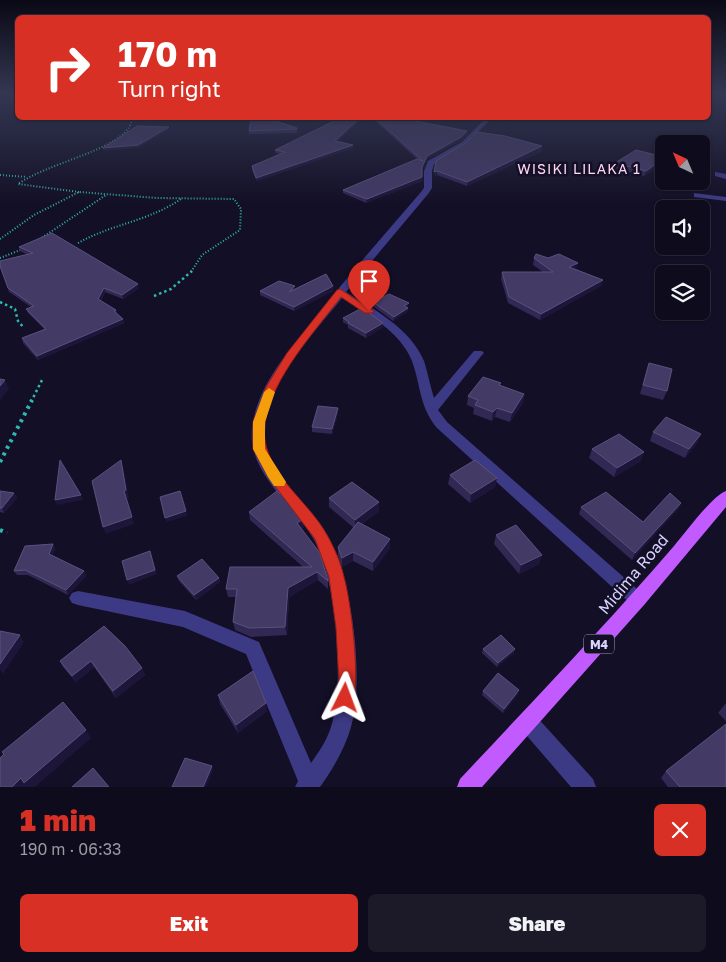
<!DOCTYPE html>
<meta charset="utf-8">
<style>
body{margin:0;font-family:"Golos Text",sans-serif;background:#1c1929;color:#f1f3f6;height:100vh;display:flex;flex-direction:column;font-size:19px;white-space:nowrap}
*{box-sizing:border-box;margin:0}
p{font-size:16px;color:#9b9ba3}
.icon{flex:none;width:28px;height:28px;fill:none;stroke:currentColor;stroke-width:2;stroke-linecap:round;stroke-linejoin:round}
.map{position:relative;height:787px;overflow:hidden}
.details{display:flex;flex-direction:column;background:#0e0b1c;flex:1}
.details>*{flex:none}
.top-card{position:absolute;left:15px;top:15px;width:696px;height:105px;border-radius:8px;box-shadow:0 1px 4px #0004,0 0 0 1px #2e2b3b;background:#d93025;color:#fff;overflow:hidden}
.needle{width:32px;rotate:316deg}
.controls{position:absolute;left:655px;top:135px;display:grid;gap:10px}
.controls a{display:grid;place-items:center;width:55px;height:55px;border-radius:8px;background:#0e0b1c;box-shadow:0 1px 4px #0004,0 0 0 1px #2e2b3b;font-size:25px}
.pin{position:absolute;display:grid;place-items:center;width:42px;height:42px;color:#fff;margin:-51px -21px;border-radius:50% 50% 50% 0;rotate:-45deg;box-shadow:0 0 5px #0007}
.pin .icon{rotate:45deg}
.me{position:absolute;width:55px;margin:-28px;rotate:3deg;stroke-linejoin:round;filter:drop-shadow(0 0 4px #0008)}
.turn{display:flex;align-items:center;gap:18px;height:105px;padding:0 20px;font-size:22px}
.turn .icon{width:65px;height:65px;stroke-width:2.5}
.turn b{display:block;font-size:35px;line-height:42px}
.round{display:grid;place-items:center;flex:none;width:52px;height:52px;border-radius:8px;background:#1c1929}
.head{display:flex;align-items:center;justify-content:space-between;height:85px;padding:0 20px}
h1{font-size:30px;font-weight:800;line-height:38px;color:#d93025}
.cta{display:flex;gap:10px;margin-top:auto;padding:10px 20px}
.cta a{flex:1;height:58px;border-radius:8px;background:#d93025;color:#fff;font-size:20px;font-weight:800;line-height:58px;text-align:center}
.cta a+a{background:#1c1929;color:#f1f3f6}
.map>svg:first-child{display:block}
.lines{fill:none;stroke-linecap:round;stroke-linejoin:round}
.path-far2{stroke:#2fb8b0;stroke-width:2;stroke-dasharray:1 2;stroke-linecap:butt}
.path-far1{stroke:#2fb8b0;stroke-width:2.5;stroke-dasharray:2.5 3;stroke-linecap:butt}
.path{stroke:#2fb8b0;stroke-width:4;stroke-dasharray:3 4.5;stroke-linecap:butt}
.minor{fill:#3d3a85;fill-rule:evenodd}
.primary{fill:#c25bff;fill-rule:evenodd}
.wall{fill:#312854}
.shaded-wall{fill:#1d163a}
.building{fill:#433a66;stroke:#5a527e}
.route{fill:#d93025;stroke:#8d1f18}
.slow{fill:#f59e0b}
.labels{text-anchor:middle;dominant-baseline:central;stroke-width:5;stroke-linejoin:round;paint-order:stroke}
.shield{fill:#130f26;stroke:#9e99be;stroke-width:1}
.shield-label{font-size:12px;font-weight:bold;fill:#d9d4ff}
.far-quarter-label{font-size:14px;letter-spacing:1px;fill:#ffd6f0;stroke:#130f26}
.near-street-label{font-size:16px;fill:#d9d4ff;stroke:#130f26}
</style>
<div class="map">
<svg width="726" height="787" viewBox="0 0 726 787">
<rect width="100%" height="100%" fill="#130f26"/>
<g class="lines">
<path class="path-far2" d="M0,175l27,2
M79,192l-61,-8c28,-20 92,-32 110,-55 2,-3 4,-8 5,-11
M0,239l34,-24 45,-23 78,6 77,1 7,10 -1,21 -38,25 -11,17
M37,241l69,-46
M78,243c34,-19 71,-22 103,-44
M0,258l23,-9"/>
<path class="path-far1" d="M154,296l17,-7 21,-18
M0,302l15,7 3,12 6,7
M31,402l12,-24"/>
<path class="path" d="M0,462l32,-62
M0,530l7,3"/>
<path class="minor" d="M486,118h6l-26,26 -32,20 -2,7v17l-4,6 -82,98c29,18 64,36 78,69 4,12 6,25 10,37l40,-47h8l2,2 -2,2 -44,55 9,12 197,173 3,5 -3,5 -6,3 -6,-3 -195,-177c-18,-22 -16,-42 -25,-67 -12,-30 -45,-47 -70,-63 -32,40 -78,85 -77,139 0,35 43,66 60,94 27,45 40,146 26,196 -6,21 -18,42 -31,60h-25l3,-6 -52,-127 -63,-27 -105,-22 -6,-2 -3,-5 3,-5 6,-2 107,20 74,31 52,121c8,-11 16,-23 20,-36 14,-45 6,-148 -18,-189 -22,-37 -70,-68 -60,-116 7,-39 35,-70 59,-100 34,-44 72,-87 109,-130l3,-4v-17l4,-10 34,-19z
M715,172l11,2v5l-11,-3z
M694,193l32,4v4l-32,-4z
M528,712l7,3 58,64 3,8h-25l-50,-58 -3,-7 3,-7z"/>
<path class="primary" d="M726,491v16l-82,98 -162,182h-25l3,-8c72,-77 145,-153 214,-233 11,-13 38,-50 52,-55z"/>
</g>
<path class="wall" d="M363,118l-25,23 15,4v3l-96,33 -5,-11v-4l28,-12 -4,-1 -1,-3z
M372,118h69l-20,5 46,8v4l-6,5 -34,19 -5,11v11l-56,22 -23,-10v-3l75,-30z
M297,129v4l-48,1v-3z
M542,151l-75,35 -30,-11 -3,1 2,-15z
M664,157l-1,5 -19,14 -30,-8 1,-5z
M19,247l120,41 -16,11 -18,-7 -4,9 15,9 1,4 6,5 1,4 -86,37 -15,-17 -1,-5 22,-9 -16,-16 -2,-4 5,-2 -22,-15 -9,-26 28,-11 -8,-4z
M534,258l42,11 27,11 -2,6 -61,34 -32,-17 -7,-24 1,-7h41l-10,-7z
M333,286v5l-39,20 -34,-16v-4z
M373,302l35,6 -1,4 -14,9 -20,-15z
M343,318l40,5v4l-17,11 -18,-10v-3l-5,-3z
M649,363l18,28 -4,9 -23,-6z
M501,383l-1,3 24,8 -1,9 -13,19 -15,-5 -3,4 -19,-7 1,-6 -7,-3 1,-9z
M338,413l-6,21 -20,-2v-5z
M653,432l48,2 -4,9 -12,15 -35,-17z
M592,449l49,12 -27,16 -25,-19z
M450,475l47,3 -2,9 -25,16 -22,-19z
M0,491l14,2 3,5 -13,15 -4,-1z
M329,498l50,4v9l-17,13 28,15v9l-17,23 -20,-10 -11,6 -4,-11v-9l16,-19 -25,-21z
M681,503l-3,6 -46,51 -53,-46 2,-7 62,15z
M249,512l54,7 1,8 -2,2 26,52v8l-10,-9 -29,17 -2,38 -36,2 -16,-7 -2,-8 3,-25h-8l-2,-8 77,-22 -53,-47z
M496,535l43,29 -20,10 -25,-30z
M53,544l2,5 -3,7 32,15 2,5 -18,19 -40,-20h-11l-3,-4z
M177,576l42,2 1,4 -24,18 -17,-19z
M104,626l38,42 3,7 -29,23 -22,-31 -18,15 -13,-15 -3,-6z
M483,649l31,4 -17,14 -15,-14z
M483,691l35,3 -15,19 -21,-18z
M218,695l49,16 -29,22 -18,-29z
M726,703v18l-8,-8z
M666,771l60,16h-58l-7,-9z"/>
<path class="shaded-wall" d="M360,118h3l-28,26v-3z
M430,118h11l-26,7v-4z
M169,127v3l-31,18 -35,3v-3z
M467,131v4l-6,5 -34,19 -5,11v-3l5,-11z
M353,145v3l-96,33 -1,-3z
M542,146v5l-75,35v-4z
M664,158l-1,4 -19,14 2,-5z
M437,171v4l-3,1v-4z
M422,177v4l-56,22 1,-4z
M578,263l-2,6 -7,-2z
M603,280l-2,6 -61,34 1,-6z
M138,284l1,4 -16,11 -1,-4z
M333,286v5l-39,20v-4z
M104,288l1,4 -6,12 -1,-5z
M409,303l-1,5 -5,2 1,-4z
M408,308l-1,4 -14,9 1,-4z
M123,319l1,4 -86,37 -1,-4z
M383,323v4l-17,11v-5z
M5,380l4,9 -9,11v-14z
M524,394l-1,9 -13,19 2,-9z
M338,408v5l-6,21v-5z
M497,408l-2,9 -3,4 1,-9z
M701,434l-4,9 -12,15 4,-9z
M644,452l-3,9 -27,16 3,-9z
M121,460l2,7 6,31h-2l7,26 -28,10 -3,-7 21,-36z
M497,478l-2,9 -25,16 1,-9z
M14,493l3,5 -13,15 -2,-5z
M81,495l2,5 -26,5 -2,-5z
M379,502v9l-24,18v-9z
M681,503l-3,6 -46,51 3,-7z
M186,511l1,5 -20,6 -2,-4z
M303,519l1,8 -6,5 -1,-9z
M390,539v9l-17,23v-9z
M53,544l2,5 -4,10 -2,-5z
M150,551l7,23 -28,11 -2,-5z
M353,552v9l-11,6v-9z
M542,555l-3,9 -20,10 2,-9z
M84,571l2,5 -18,19 -2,-5z
M317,572l1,8 -29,17 -2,38 -2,-8 3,-39z
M219,578l1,4 -24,18 -2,-5z
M20,635l4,7 -21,32 -3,-4v-6z
M515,649l-1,4 -17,14 1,-4z
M91,661l3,6 -18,15 -4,-6z
M142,668l3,7 -29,23 -3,-7z
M519,690l-1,4 -15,19 1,-4z
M266,703l1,8 -29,22 -2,-8z
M86,730l5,8 -56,49h-8v-1l-1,1h-14l9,-9z
M212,766l1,4 -7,17h-3z"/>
<path class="building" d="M251,118h16l30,10v1l-48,2z
M340,118h20l-25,23 18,4 -97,33 -4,-12 33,-14 -10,-2z
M375,118h55l-15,3 52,10 -6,6 -34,19 -5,11v10l-55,22 -24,-9 74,-31 6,2z
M137,126l32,1 -31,18 -35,3z
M477,132l28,4 37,10 -75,36 -30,-11 -3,1 2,-11 31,-19z
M636,150l28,7v1l-18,13 -31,-8z
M52,233l86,51 -16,11 -18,-7 -6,11 18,11 -2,1 9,8 -86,37 -15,-18 24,-9 -20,-20 8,-3 -26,-18 -8,-22v-5l33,-8 -14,-6z
M536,254l12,4 11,-4 19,9 -9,4 34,13 -62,34 -32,-17 -7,-25h51l-19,-14z
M326,274l7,12 -39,21 -34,-16 19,-10 16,5 -6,6z
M389,294l20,9 -5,3 4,2 -14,9 -21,-15z
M362,308l21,15 -17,10 -18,-10 1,-1 -6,-4z
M649,363l23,6 -5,22 -24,-6z
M483,377l18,6 -2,2 25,9 -12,19 -15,-5 -4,4 -18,-7 3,-5 -10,-4z
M0,379l5,1 -5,6z
M318,406l20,2 -6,21 -20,-2z
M666,417l35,17 -12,15 -36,-17z
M619,434l25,18 -27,16 -25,-19z
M60,460l21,35 -26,5z
M121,460l5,30 -2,1 8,26 -29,10 -11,-46z
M475,460l22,18 -26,16 -21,-19z
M352,482l27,20 -24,18 -26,-22z
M0,491l14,2 -12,15h-2z
M180,491l6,20 -21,7 -5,-21z
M277,491l10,9 16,19 -6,4 23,30 8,28 -11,-9 -29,16 -3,39 -36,1 -16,-6 4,-33h-11l4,-22h82l-63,-55z
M606,492l37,30 27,-29 11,10 -46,50 -54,-46z
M358,522l32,17 -17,23 -20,-10 -11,6 -4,-11z
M516,525l26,30 -21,10 -25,-30z
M53,544l-4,10 35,17 -18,19 -41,-20 -11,1 11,-25z
M150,551l5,19 -28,10 -5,-19z
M202,559l17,19 -25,17 -17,-19z
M104,626l21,20 17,22 -29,23 -22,-30 -19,15 -12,-15z
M0,631l20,4 -20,29z
M501,635l14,14 -17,14 -15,-14z
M253,671l13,32 -30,22 -18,-30z
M498,673l21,17 -15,19 -21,-18z
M63,702l23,28 -62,53 -3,-5 -9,9h-12v-29l4,-4 -2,-2z
M726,724v63h-46l-14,-16z
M185,758l27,8 -9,21h-31z
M93,768l16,19h-37z"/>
<linearGradient id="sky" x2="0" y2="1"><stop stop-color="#0a0815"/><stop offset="0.46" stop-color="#333752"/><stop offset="1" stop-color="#333752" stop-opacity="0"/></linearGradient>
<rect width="726" height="204" fill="url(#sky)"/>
<path class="route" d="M340,289l34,22 -2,2h-7l-24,-16c-26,34 -69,81 -76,125 -7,48 42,76 62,113 7,12 14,28 17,42 7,24 17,106 8,127l-7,3 -6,-3 -2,-6 2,-14 -3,-56 -7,-51 -14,-38 -47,-62 -15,-28v-27l13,-35 21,-34 50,-63z"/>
<path class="slow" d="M269,388l6,4 -10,30v27l21,33 -2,4h-10l-6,-9 -15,-28v-27l11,-30z"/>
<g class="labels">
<rect class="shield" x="584" y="634.5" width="30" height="19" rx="4"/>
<g class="shield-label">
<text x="599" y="644">M4</text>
</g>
<g class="far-quarter-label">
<text x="579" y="168">WISIKI LILAKA 1</text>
</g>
<g class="near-street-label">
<text transform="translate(633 574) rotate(-50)">Midima Road</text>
</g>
</g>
</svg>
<div class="controls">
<a><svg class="needle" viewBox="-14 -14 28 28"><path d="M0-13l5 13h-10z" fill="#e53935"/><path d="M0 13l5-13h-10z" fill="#9b9ba3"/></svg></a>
<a><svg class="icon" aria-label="sound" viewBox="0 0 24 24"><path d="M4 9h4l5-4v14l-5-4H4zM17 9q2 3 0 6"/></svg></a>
<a><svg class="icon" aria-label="layers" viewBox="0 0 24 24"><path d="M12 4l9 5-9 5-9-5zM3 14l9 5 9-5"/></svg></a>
</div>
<div class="pin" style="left:369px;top:311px;background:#d93025"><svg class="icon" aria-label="arrive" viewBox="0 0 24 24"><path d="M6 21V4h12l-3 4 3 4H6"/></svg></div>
<svg class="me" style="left:345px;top:698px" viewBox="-20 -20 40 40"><path d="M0-17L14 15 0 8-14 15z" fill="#d93025" stroke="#fff" stroke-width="4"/></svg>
<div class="top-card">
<div class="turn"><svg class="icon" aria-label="right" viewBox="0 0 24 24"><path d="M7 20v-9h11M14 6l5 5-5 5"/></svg><div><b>170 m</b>Turn right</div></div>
</div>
</div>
<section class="details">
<div class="head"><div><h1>1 min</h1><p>190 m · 06:33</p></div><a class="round" style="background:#d93025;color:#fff"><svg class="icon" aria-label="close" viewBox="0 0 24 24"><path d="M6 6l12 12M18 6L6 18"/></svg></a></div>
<div class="cta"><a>Exit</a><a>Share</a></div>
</section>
